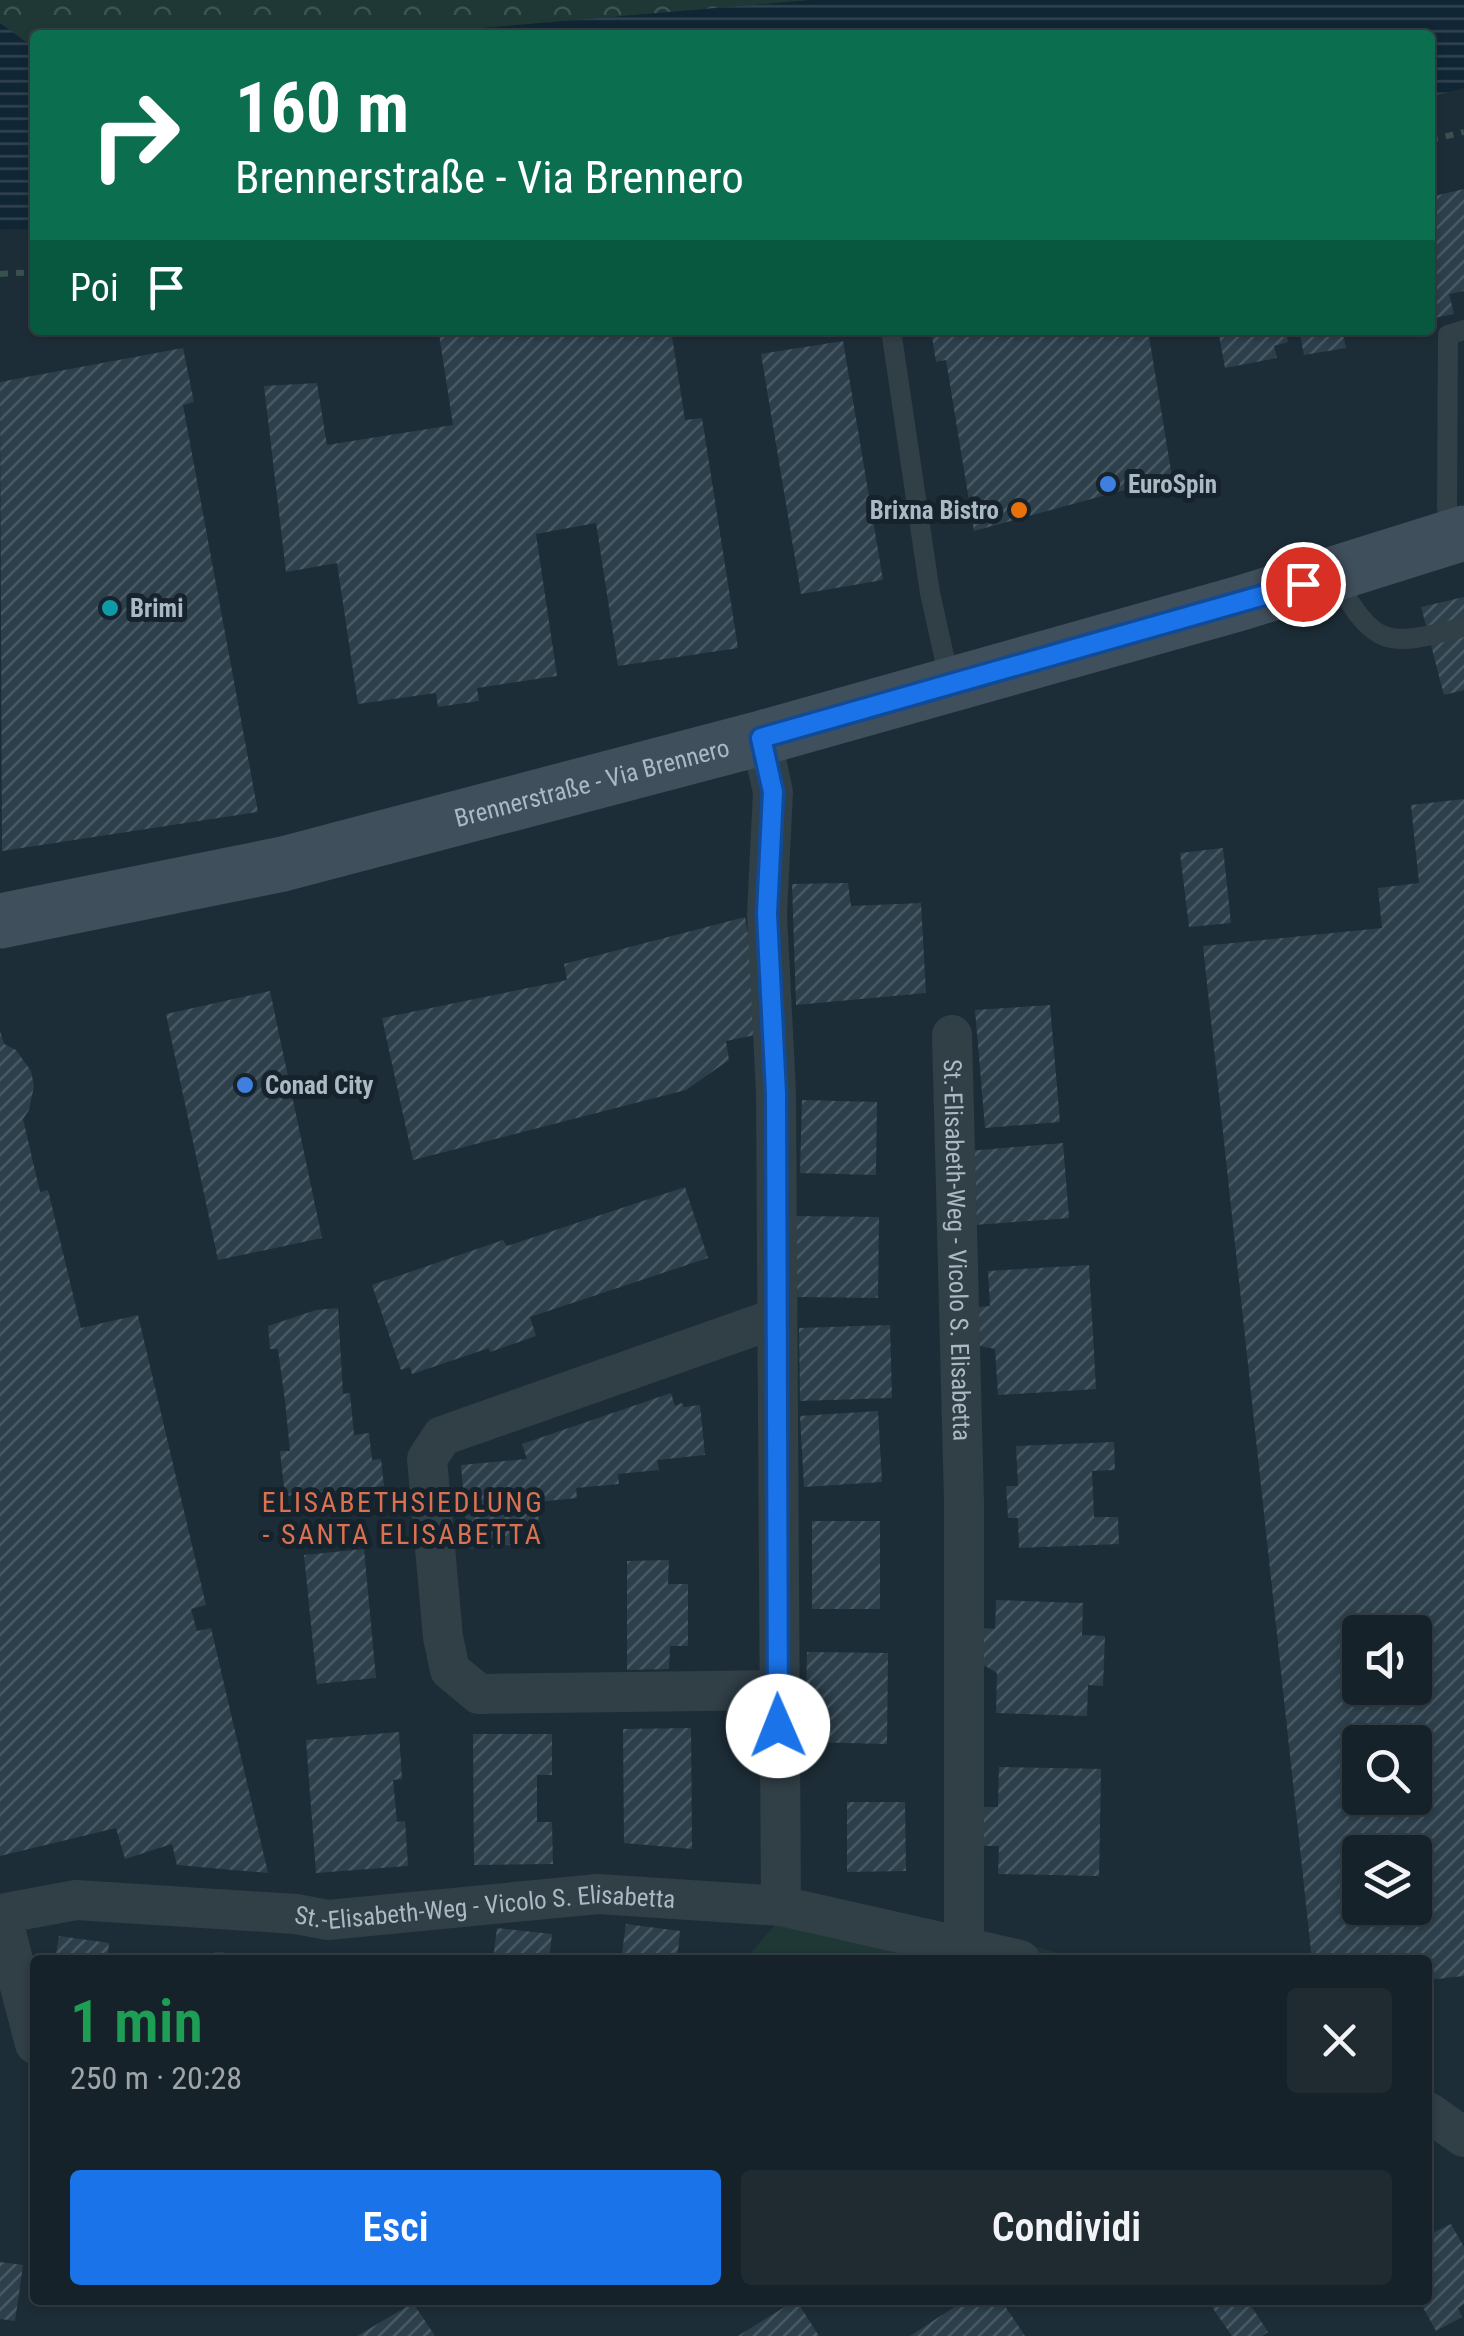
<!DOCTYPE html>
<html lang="it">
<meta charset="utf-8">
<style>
body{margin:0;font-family:"Roboto Condensed",sans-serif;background:#1f2a31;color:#f1f3f6;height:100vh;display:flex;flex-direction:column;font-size:38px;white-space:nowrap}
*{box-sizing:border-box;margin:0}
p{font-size:32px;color:#9ea4a8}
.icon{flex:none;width:55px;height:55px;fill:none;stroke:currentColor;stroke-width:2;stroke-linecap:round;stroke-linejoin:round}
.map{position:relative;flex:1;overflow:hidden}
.drawer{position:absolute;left:30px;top:1955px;width:1402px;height:350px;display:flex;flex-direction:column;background:#162229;border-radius:10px;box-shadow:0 2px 8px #0004,0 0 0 2px #353f46}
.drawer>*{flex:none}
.top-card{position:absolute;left:30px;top:30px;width:1405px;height:305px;border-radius:10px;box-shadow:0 2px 8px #0004,0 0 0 2px #353f46;background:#0b6e4f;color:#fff;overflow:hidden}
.tools{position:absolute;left:1342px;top:1615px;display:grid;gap:20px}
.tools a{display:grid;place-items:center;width:90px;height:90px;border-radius:10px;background:#162229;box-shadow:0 2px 8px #0004,0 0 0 2px #353f46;font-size:50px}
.pin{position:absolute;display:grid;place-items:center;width:85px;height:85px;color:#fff;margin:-42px;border:5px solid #fff;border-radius:50%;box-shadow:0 2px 10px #0007}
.me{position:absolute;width:110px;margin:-55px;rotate:359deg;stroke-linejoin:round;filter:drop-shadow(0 0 8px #0008)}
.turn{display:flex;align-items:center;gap:35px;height:210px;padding:0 40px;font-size:45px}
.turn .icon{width:130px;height:130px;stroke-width:2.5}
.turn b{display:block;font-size:70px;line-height:85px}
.then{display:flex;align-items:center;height:95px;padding:0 40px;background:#0003;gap:20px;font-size:38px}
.round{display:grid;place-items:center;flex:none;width:105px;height:105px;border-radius:10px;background:#1f2a31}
.headline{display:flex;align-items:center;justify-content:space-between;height:170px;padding:0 40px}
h1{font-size:60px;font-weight:600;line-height:75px;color:#1e9e55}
.primary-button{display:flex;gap:20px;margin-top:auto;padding:20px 40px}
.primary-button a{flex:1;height:115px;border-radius:10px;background:#1a73e8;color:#fff;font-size:40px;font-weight:600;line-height:115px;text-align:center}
.primary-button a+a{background:#1f2a31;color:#f1f3f6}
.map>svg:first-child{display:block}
.grass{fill:#1f3836}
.forest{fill:url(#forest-crowns)}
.water{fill:url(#water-rules)}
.building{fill:url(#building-hatch);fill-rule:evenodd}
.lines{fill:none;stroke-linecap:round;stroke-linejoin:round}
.path{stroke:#38514e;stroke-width:6;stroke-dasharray:8 8;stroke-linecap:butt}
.lane{stroke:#313f47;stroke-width:20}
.street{stroke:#313f47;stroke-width:40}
.secondary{stroke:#3f4f5b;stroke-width:55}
.route-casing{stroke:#114b97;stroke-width:25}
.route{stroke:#1a73e8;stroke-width:18}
.shop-dot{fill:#3f7fe0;stroke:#17232c;stroke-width:4}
.food-dot{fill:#e8710a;stroke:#17232c;stroke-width:4}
.culture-dot{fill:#0f9aa8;stroke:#17232c;stroke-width:4}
.labels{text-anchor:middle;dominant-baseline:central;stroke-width:10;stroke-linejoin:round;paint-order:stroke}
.poi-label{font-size:25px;font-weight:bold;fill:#aabac5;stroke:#17232c;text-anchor:start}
.street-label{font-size:25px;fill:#aabac5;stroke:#17232c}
.neighbourhood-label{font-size:28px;letter-spacing:2.5px;fill:#da7150;stroke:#17232c}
</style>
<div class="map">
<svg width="1464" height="2336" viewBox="0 0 1464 2336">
<defs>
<pattern id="forest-crowns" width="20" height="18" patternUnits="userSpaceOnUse" patternTransform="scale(2.5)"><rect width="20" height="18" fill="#1f3836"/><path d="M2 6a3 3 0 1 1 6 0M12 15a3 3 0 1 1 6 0" fill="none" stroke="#3d5352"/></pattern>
<pattern id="water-rules" width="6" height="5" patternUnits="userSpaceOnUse" patternTransform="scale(2.5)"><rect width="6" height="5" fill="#112634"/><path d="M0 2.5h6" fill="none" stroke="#314350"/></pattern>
<pattern id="building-hatch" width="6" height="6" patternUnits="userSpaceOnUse" patternTransform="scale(2.5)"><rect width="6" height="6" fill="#2c3f4b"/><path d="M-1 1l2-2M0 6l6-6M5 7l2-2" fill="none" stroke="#485963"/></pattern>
</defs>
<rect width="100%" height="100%" fill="#1d2d37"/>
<path class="grass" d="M780,1919l258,28 41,13h-334z"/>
<path class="forest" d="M0,0h811l-411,35h-365v7h-9l-26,-19z"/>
<path class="water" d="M811,0h653v88l-34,9v-62h-1030z
M0,23l26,19h9v187l-35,1z"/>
<path class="building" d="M1464,189v102l-15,3 5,20 -24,5v-122z
M463,330h208l14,90 17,-2 36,230 -120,18 -22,-143 -60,11 21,142 -80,12 2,13 -41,6 -2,-14 -78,11 -21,-141 -51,9 -22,-186 53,-3 10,62 126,-20 -14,-91z
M931,330h217l24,147 -198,54 -28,-171 -10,2z
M1218,330h68l2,12 -14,4 3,12 -52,10z
M1299,330h43l4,18 -42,7z
M843,341l40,239 -82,14 -40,-240z
M183,348l11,54 -11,3 75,407 -256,39 -2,-469z
M1464,597v93l-20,5 -23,-88z
M1464,799v1177l-36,4v-20h-116l-109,-1014 179,-18 -4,-40 41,-5 -8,-78zM1360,1632h55v56h-55zM1360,1742h55v56h-55zM1360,1852h55v56h-55z
M1223,848l8,75 -42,4 -9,-74z
M848,883l3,23 70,-3 5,90 -130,12 -4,-121z
M745,917l20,116 -39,8 3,19 -43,30 -273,70 -31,-142 185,-38 -3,-16z
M270,991l52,247 -104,22 -52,-246z
M1050,1005l10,117 -75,6 -10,-118z
M0,1031l4,13 12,6 15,21 3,15 -5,24 -6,9 17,73 8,-2 33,138 57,-13 68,290 -15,4 6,22 14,-3 57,245 -91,-8 -5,-21 -47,15 -9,-31 -116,28z
M802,1100l75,2 -1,73 -76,-2z
M1063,1143l6,75 -95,7 -6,-74z
M685,1187l23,71 -178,59 6,19 -46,16 -1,-4 -77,26 -2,-7 -9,3 -29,-85 131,-45 4,6z
M796,1216l83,1 -1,81 -83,-1z
M1089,1265l7,124 -98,6 -3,-46 -15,-3 -2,-39 12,-1 -2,-35z
M338,1308l5,86 7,-1 4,42 15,-2 3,27 9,-1 3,27 -99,10 -5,-45h10l-5,-50 -7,-52h-8l-2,-23 48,-16z
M890,1325l2,73 -92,3 -1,-73z
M671,1393l4,13 7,-3 2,4 16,-2 5,50 -48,5 2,10 -41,4 1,10 -43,4 1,10 -40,4 2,20 -18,2 1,20 -54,5 -7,-84 66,-6 -5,-15z
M878,1411l4,71 -78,5 -4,-71z
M1114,1442l1,28 -23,1 2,46h24l1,27 -100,4 -1,-30h-10l-2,-32h12l-2,-40z
M812,1521h68v88h-68z
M364,1549l12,129 -59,6 -13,-129z
M669,1560l-1,24h20v62h-18l-1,23 -42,1v-109z
M996,1600l87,3 -1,32 23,1 -2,50 -15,-1 -1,31 -91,-3 1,-40 -15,-9 1,-36 12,1z
M807,1652l81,1 -1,91 -82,-2z
M691,1728l1,121 -68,-6 -1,-114z
M399,1732l3,47 -9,1 4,42 8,-1 3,45 -92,7 -10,-133z
M473,1734h79v41h-15v47h15l1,42 -79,1z
M999,1767l102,2 -2,107 -101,-2 1,-28h-15v-39h14z
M847,1802h58l1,69 -59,1z
M626,1924l54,7 -3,29h-56z
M497,1928l55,6 -3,26h-56z
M59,1936l50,7 -2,17h-52z
M215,1952l57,5v3h-58z
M1451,2224l13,23v57l-6,4 4,9 -26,14 -17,-31h9v-65z
M0,2262l23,3 -8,56 -15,-2z
M796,2300l23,36h-81z
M965,2300h36l24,36h-115z
M1207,2300h52l-8,6 17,26 -6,4h-30z
M413,2303l22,33h-78z"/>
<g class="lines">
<path class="path" d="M1430,140l34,-8
M0,274l35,-2"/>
<path class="lane" d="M891,330l39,263 20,90
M1455,533l-8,-25 1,-173 16,-5
M1335,577c40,72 52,70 129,50"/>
<g class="street">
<path d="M761,738l12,54 -6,122 9,179 5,813"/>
<path id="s1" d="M952,1035l12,467v445"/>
<path d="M777,1318l-335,118 -15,23 16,178 7,33 29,24 299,-4"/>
<path id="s2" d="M0,1914l76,-14 220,14 32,6 270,-26 183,12 239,54"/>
<path d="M1,1914l34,130"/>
<path d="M1428,2112l36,25"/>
</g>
<path class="secondary" id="s3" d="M0,921l283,-57 478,-126 480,-135 223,-70"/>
</g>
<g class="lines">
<g class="route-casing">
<path id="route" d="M778,1726l-2,-633 -9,-179 6,-122 -12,-54 542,-154"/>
</g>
<use href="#route" class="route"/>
</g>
<g class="shop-dot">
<circle cx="1108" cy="484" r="10"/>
<circle cx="245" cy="1085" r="10"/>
</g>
<circle class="food-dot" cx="1019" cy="510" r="10"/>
<circle class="culture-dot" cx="110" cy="608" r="10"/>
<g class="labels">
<g class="poi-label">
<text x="1128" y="484">EuroSpin</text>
<text x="999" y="510" text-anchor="end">Brixna Bistro</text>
<text x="130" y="608">Brimi</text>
<text x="265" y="1085">Conad City</text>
</g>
<g class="street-label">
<text stroke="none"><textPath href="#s3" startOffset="608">Brennerstraße - Via Brennero</textPath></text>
<text stroke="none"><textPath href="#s1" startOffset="215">St.-Elisabeth-Weg - Vicolo S. Elisabetta</textPath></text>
<text stroke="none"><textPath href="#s2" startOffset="488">St.-Elisabeth-Weg - Vicolo S. Elisabetta</textPath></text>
</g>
<g class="neighbourhood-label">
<text x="403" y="1502">ELISABETHSIEDLUNG<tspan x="403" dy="32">- SANTA ELISABETTA</tspan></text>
</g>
</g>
</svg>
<div class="tools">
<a><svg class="icon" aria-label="sound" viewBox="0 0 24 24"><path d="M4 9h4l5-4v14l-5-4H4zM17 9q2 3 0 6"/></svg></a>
<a><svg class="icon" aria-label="search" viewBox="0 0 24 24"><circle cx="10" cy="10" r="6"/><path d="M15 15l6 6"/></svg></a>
<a><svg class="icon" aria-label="layers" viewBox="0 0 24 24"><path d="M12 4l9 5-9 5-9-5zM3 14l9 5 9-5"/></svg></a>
</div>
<div class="pin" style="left:1303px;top:584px;background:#d93025"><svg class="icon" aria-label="arrive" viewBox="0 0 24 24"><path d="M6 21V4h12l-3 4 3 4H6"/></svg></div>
<svg class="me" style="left:778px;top:1726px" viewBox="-20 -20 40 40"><circle r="19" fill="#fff"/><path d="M0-13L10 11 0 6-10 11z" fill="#1a73e8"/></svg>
<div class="top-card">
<div class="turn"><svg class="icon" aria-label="right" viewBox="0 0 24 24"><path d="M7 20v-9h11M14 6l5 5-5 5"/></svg><div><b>160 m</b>Brennerstraße - Via Brennero</div></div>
<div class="then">Poi<svg class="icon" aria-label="arrive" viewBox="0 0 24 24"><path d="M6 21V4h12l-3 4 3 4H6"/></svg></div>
</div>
<section class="drawer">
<div class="headline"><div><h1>1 min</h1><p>250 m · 20:28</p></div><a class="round"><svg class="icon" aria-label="close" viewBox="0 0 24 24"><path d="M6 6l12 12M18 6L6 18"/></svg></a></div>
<div class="primary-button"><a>Esci</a><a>Condividi</a></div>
</section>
</div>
